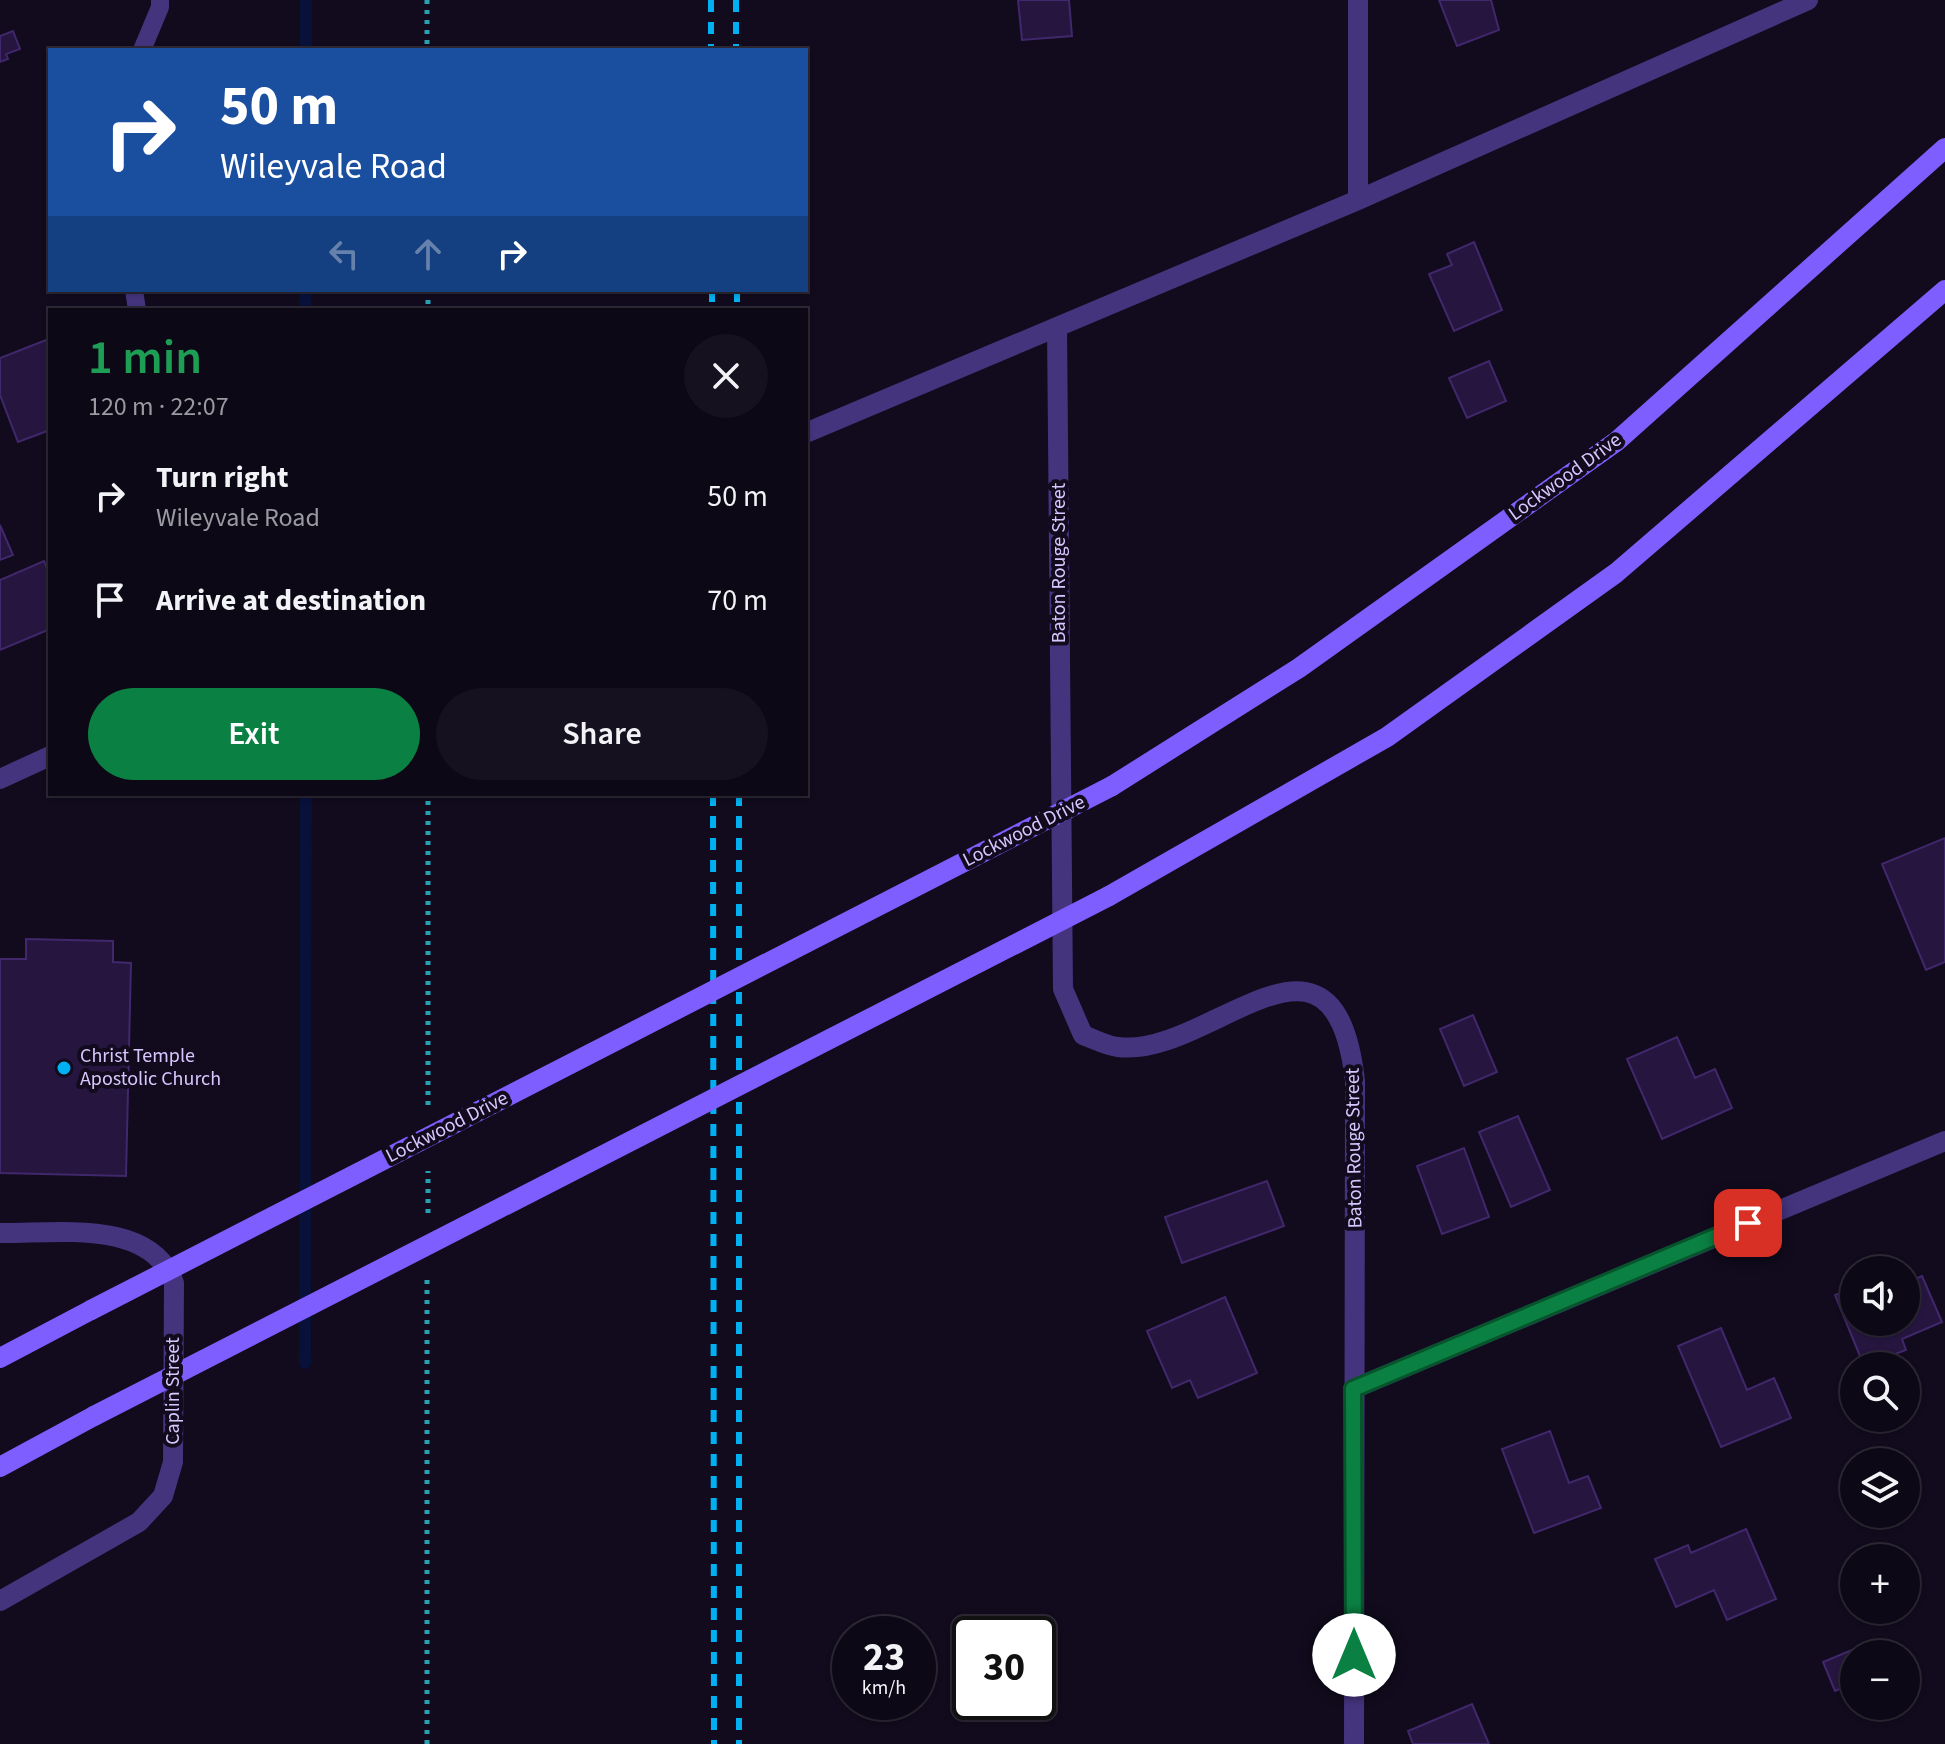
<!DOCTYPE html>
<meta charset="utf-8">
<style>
body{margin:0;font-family:"Source Sans 3",sans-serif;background:#16111f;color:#f1f3f6;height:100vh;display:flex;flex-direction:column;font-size:30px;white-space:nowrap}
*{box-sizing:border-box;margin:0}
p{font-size:26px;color:#9a9aa1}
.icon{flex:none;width:44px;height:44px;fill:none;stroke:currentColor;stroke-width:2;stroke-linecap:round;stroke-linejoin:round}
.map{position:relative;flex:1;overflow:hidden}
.panel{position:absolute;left:48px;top:308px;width:760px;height:488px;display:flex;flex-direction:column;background:#0d0816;border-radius:0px;box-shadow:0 2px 6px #0004,0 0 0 2px #2d2935}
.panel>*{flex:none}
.hud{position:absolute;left:48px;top:48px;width:760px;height:244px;border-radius:0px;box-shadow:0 2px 6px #0004,0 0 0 2px #2d2935;background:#1a4fa0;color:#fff;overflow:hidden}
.controls{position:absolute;left:1840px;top:1256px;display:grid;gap:16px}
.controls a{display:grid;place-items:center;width:80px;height:80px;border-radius:50%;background:#0d0816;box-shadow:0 2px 6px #0004,0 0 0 2px #2d2935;font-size:40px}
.speed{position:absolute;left:832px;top:1616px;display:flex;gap:16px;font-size:40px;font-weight:700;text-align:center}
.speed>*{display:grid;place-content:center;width:104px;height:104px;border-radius:50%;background:#0d0816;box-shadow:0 2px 6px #0004,0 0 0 2px #2d2935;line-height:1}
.speed small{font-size:20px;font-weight:400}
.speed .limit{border:4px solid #111;border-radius:12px;background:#fff;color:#111}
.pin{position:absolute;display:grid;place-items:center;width:68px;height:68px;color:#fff;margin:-34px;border-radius:16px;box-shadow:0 4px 12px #0006}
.me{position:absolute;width:88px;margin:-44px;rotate:0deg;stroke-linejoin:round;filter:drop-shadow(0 0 6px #0008)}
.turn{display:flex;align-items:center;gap:28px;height:168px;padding:0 40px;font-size:36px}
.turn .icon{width:104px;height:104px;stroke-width:2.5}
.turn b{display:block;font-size:56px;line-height:68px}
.lanes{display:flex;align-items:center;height:76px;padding:0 40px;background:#0003;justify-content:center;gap:40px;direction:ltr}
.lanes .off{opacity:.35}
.round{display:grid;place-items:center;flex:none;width:84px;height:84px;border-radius:42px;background:#16111f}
.headline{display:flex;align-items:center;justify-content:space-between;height:136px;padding:0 40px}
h1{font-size:48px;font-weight:600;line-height:60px;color:#1e9e55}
.cta{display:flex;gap:16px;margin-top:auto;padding:16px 40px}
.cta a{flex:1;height:92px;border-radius:48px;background:#0b8043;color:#fff;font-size:32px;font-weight:600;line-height:92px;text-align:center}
.cta a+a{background:#16111f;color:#f1f3f6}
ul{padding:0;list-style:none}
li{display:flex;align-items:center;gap:24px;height:104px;padding:0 40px}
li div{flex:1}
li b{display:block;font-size:30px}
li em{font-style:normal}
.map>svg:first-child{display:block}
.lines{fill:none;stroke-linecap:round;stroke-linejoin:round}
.stream{stroke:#07113a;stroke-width:12}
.building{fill:#26163f;stroke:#41276c;stroke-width:2}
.path{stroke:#28a2b2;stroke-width:5;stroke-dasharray:4 6;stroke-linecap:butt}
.lane{stroke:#44347e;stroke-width:18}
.street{stroke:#44347e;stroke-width:20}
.secondary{stroke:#7e5eff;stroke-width:20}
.rail{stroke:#00b0f2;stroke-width:6;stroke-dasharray:12 10;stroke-linecap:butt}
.secondary-bridge{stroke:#7e5eff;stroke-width:20}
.route-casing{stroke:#07532c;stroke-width:20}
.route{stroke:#0b8043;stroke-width:14}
.poi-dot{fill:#00b0f2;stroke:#110b1d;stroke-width:3}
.labels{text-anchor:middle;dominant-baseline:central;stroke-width:8;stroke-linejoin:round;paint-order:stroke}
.street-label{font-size:20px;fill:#d7c7ff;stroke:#110b1d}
.poi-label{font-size:20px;fill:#d7c7ff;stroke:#110b1d;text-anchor:start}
</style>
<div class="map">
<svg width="1945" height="1744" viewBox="0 0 1945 1744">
<rect width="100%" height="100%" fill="#110b1d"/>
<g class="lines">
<path class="stream" d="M306,50v-50
M305,310v-20
M305,1363l1,-569"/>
</g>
<path class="building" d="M1018,0h51l3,36 -50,4z
M1439,0h52l8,30 -42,16z
M13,31l7,18 -14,5 2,5 -8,3v-26z
M1474,242l28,68 -48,21 -25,-57 23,-9 -5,-11z
M46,340l4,10v80l-32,12 -18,-47v-37z
M1489,361l17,40 -39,17 -18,-40z
M0,525l13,30 -13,5z
M44,561l6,14v54l-50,21v-70z
M1945,838v124l-19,8 -44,-106z
M26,939l87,2v21l18,1 -5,213 -126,-3v-214h26z
M1473,1015l24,57 -33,14 -24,-57z
M1677,1037l18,41 20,-9 17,39 -70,31 -35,-80z
M1518,1116l32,74 -39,17 -32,-75z
M1464,1148l25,69 -47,17 -25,-68z
M1267,1181l17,45 -102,37 -17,-46z
M1922,1276l20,46 -40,17 4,11 -42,16 -29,-71 19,-7v34h52v-39z
M1225,1297l32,76 -59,25 -8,-18 -18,8 -25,-57z
M1721,1328l26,62 27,-12 17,40 -70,29 -43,-101z
M1550,1431l19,52 19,-7 13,32 -67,25 -32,-84z
M1746,1529l30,70 -49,21 -13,-30 -38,17 -21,-48 33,-14 3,8z
M1866,1644l2,7 -14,3 -10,8 10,21 -19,8 -12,-29z
M1472,1704l17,40h-76l-5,-13z"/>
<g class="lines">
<path class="path" d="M427,0v50
M428,290v20
M428,1105v-311
M428,1213v-42
M427,1744v-465"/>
<path class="lane" d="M142,50l18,-43v-7
M134,290l3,20"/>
<path class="street" d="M1358,0v200
M1057,327l6,662 20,46c11,4 24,11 35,12 91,12 216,-153 237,34l-1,663
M808,432l550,-232 450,-200
M0,779l50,-23
M0,1233c55,1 151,-15 174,50l-1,179 -10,34 -24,26 -139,79
M1353,1389l592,-248"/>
<path class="secondary" d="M1112,786l187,-118 318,-227 328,-293
M1109,896l278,-159 229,-164 329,-283
M0,1358l91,-48
M0,1467l94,-51"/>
<path class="rail" d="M711,0v50
M736,0v50
M712,290v20
M737,290v20
M713,794l1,950
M739,794v950"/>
<path class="secondary-bridge" d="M91,1310l1021,-524
M94,1416l1015,-520"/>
</g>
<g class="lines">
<g class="route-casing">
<path id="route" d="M1354,1655l-1,-266 395,-166"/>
</g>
<use href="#route" class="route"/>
</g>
<circle class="poi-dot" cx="64" cy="1068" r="8"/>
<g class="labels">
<g class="street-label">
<text transform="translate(1565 477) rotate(-36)">Lockwood Drive</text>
<text transform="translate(1059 563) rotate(-90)">Baton Rouge Street</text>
<text transform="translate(1024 831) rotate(-27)">Lockwood Drive</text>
<text transform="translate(447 1127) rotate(-27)">Lockwood Drive</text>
<text transform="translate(1354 1148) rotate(-91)">Baton Rouge Street</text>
<text transform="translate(173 1391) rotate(-90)">Caplin Street</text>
</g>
<g class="poi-label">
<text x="80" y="1056">Christ Temple<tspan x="80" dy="23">Apostolic Church</tspan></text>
</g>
</g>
</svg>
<div class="controls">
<a><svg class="icon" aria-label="sound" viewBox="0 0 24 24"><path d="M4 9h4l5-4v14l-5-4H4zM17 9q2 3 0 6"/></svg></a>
<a><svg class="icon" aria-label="search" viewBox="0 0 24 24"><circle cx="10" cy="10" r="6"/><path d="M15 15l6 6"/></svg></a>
<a><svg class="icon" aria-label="layers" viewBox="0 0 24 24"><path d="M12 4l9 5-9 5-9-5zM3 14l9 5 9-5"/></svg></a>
<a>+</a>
<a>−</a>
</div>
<div class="speed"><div>23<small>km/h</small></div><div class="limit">30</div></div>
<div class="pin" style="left:1748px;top:1223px;background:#d93025"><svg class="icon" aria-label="arrive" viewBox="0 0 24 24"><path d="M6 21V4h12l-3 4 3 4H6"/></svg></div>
<svg class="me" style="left:1354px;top:1655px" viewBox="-20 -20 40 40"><circle r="19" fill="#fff"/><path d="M0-13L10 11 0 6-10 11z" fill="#0b8043"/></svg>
<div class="hud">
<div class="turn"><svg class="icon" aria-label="right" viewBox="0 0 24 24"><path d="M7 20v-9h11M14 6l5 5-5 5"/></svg><div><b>50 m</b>Wileyvale Road</div></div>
<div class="lanes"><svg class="icon off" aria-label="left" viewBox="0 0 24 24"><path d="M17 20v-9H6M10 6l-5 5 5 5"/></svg><svg class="icon off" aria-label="ahead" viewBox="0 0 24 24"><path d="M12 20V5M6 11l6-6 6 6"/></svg><svg class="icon" aria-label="right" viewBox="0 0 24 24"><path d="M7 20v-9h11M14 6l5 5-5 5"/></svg></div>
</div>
<section class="panel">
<div class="headline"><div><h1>1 min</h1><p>120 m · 22:07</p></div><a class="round"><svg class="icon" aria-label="close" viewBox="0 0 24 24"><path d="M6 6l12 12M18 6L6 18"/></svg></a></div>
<ul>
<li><svg class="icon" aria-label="right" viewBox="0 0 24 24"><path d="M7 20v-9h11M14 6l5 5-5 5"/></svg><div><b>Turn right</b><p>Wileyvale Road</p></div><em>50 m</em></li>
<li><svg class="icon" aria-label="arrive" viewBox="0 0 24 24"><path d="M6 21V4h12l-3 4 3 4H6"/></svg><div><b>Arrive at destination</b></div><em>70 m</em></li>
</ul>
<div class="cta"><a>Exit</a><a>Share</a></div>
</section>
</div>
